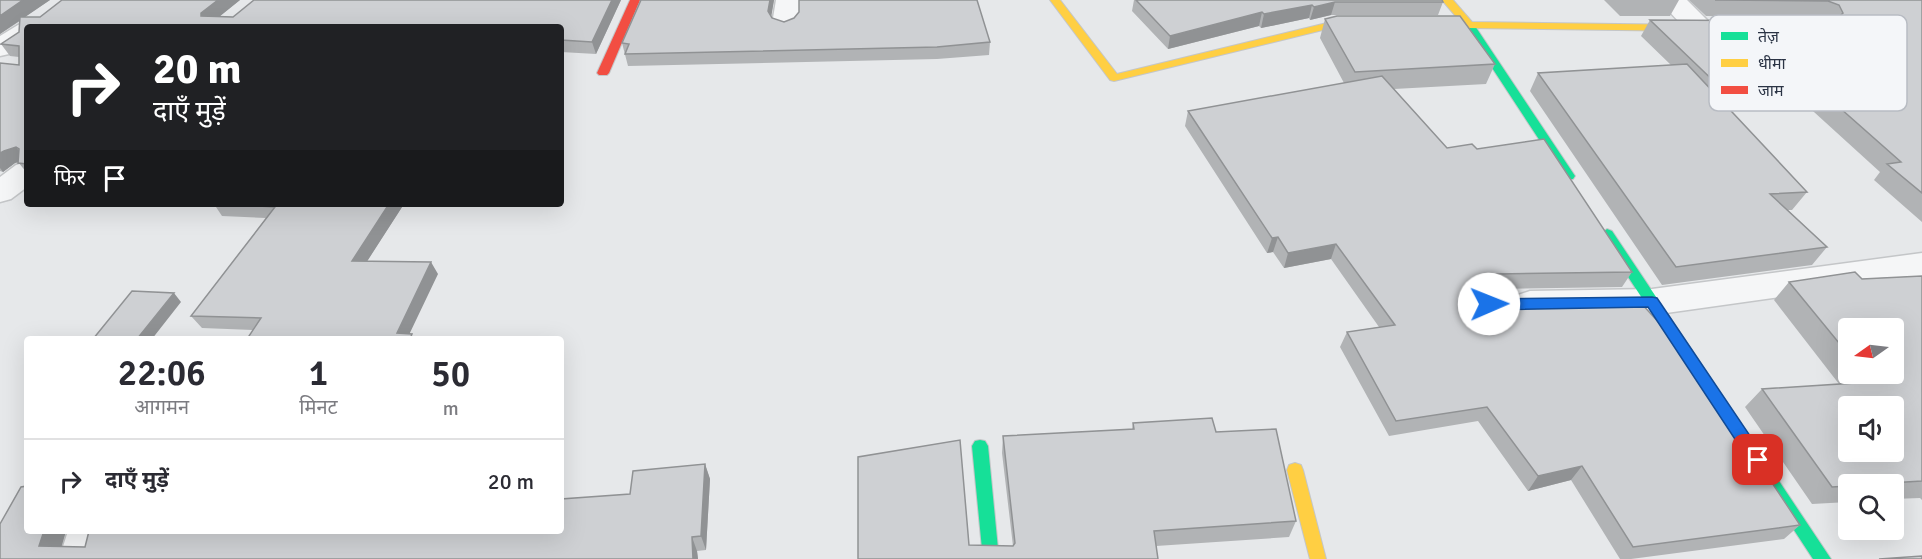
<!DOCTYPE html>
<html lang="hi">
<meta charset="utf-8">
<style>
body{margin:0;font-family:Signika,"Noto Sans Devanagari",sans-serif;background:#f7f7f7;color:#2b2b33;height:100vh;display:flex;flex-direction:column;font-size:22px;white-space:nowrap}
*{box-sizing:border-box;margin:0}
p{font-size:20px;color:#7c7c81}
.icon{flex:none;width:33px;height:33px;fill:none;stroke:currentColor;stroke-width:2;stroke-linecap:round;stroke-linejoin:round}
.map{position:relative;flex:1;overflow:hidden}
.drawer{position:absolute;left:24px;top:336px;width:540px;height:198px;display:flex;flex-direction:column;background:#fff;border-radius:6px;box-shadow:0 6px 24px #0002}
.drawer>*{flex:none}
.hud{position:absolute;left:24px;top:24px;width:540px;height:183px;border-radius:6px;box-shadow:0 6px 24px #0002;background:#202124;color:#fff;overflow:hidden}
.needle{width:39px;rotate:256deg}
.controls{position:absolute;left:1838px;top:318px;display:grid;gap:12px}
.controls a{display:grid;place-items:center;width:66px;height:66px;border-radius:6px;background:#fff;box-shadow:0 6px 24px #0002;font-size:30px}
.pin{position:absolute;display:grid;place-items:center;width:51px;height:51px;color:#fff;margin:-26px;border-radius:12px;box-shadow:0 3px 9px #0006}
.me{position:absolute;width:66px;margin:-33px;rotate:89deg;stroke-linejoin:round;filter:drop-shadow(0 0 4px #0008)}
.turn{display:flex;align-items:center;gap:21px;height:126px;padding:0 30px;font-size:27px}
.turn .icon{width:78px;height:78px;stroke-width:2.5}
.turn b{display:block;font-size:42px;line-height:51px}
.then{display:flex;align-items:center;height:57px;padding:0 30px;background:#0003;gap:12px;font-size:22px}
.eta{display:flex;justify-content:space-evenly;align-items:center;height:102px;text-align:center}
.eta b{font-size:36px;font-weight:600;line-height:42px}
ul{padding:0;list-style:none}
li{display:flex;align-items:center;gap:18px;height:84px;padding:0 30px;border-top:2px solid #e1e1e2}
li div{flex:1}
li b{display:block;font-size:22px}
li em{font-style:normal}
.map>svg:first-child{display:block}
.lines{fill:none;stroke-linecap:round;stroke-linejoin:round}
.street-casing{stroke:#c4c6c8;stroke-width:3}
.fast-casing{stroke:#c4c6c8;stroke-width:2}
.slow-casing{stroke:#c4c6c8;stroke-width:2}
.jam-casing{stroke:#c4c6c8;stroke-width:2}
.street{fill:#f5f6f7;fill-rule:evenodd}
.fast{fill:#16e098;fill-rule:evenodd}
.slow{fill:#ffcf43;fill-rule:evenodd}
.jam{fill:#f24e42;fill-rule:evenodd}
.wall{fill:#b1b3b5;fill-rule:evenodd}
.shaded-wall{fill:#909294}
.building{fill:#ced0d3;stroke:#909294;stroke-width:1.5;fill-rule:evenodd}
.route{fill:#1a73e8;stroke:#114b97;stroke-width:1.5}
.key{fill:#f4f6f9;stroke:#b8bcc3;stroke-width:1.5}
.key-label{font-size:16px;fill:#2b3445}
</style>
<div class="map">
<svg width="1922" height="559" viewBox="0 0 1922 559">
<rect width="100%" height="100%" fill="#e6e8ea"/>
<g class="lines">
<g class="street-casing">
<path id="street" d="M776,0h24l-2,24 -4,5 -9,3 -9,-3 -4,-5z
M1661,0h26l28,28 -4,5c-20,6 -39,-17 -50,-33z
M27,22l11,5h-11v15l-18,12 -9,2v-20l18,-11z
M27,162v25l-16,12 -11,3v-25l16,-12z
M1922,253v24l-270,38 -122,2 -12,-4 -5,-9 5,-9 12,-4 122,-2z
M68,531h40l-7,28h-42z"/>
</g>
<g class="fast-casing">
<path id="fast" d="M1422,22l51,1 102,153 -2,3h-8l-99,-151 -48,-1v-4z
M1607,229l5,2 219,328h-18l-211,-322 -1,-3z
M980,440l5,1 3,5 11,113h-16l-11,-113 3,-5z"/>
</g>
<g class="slow-casing">
<path id="slow" d="M1050,0h10l57,74 214,-52h37l5,3 -5,3h-37l-217,53 -4,-1z
M1442,0h11l19,22 221,3 5,3 -5,3 -224,-3 -4,-1z
M1295,463l6,2 2,5 23,89h-16l-23,-89 2,-5z"/>
</g>
<g class="jam-casing">
<path id="jam" d="M630,0h10l-31,73 -2,2h-8l-2,-2z"/>
</g>
<use href="#street" class="street"/>
<use href="#fast" class="fast"/>
<use href="#slow" class="slow"/>
<use href="#jam" class="jam"/>
</g>
<path class="wall" d="M0,0h50l-25,17h15l22,-17h178l-20,16 13,1 21,-17h367l-25,54 -35,-2v-25h-534v146l-9,-11 -3,1 -12,9 -3,-1v-108l19,2v-8l-9,-1 -9,-12 18,-12 1,-11 -20,13z
M641,0h133l-3,16 1,2 12,4 206,20 -1,13 -52,4 -309,7 -6,-23z
M1134,0h308l1,2 -5,13h-107l-21,5 -1,-2 -48,10 -2,-2 -91,23 -36,-38z
M1604,0h75l-9,16h-50z
M1689,0h233v222l-48,-42 6,-8 -77,-70 -78,3 82,87 -15,18h-4l39,37 -15,18 -150,20 -132,-194 8,-18 133,-8 -30,-29 9,-16 178,1 -11,-4 -111,-1z
M1325,19l170,45 -9,20 -92,5 53,59 30,1 155,123 -10,15 -134,2 -8,3 3,7 317,226 -16,14 -153,20h-11l-49,-79 -43,11 -50,-70 -89,15 -49,-89 7,-15 32,-5 -48,-68 -47,9 -11,-16 -6,1 -82,-127 3,-15 156,-28 -24,-45z
M214,204h190l-37,57 71,13 -185,56 -51,-2 -11,-12 75,-98 -44,-2z
M406,204h46l-2,2z
M1922,276v224l-2,-2 -27,1v-15h-45v18l-36,2 -67,-97 17,-18 77,-5 -65,-84 15,-18zM1848,328l45,46h-45z
M1212,418l4,14 60,-3 20,92 -7,16 -133,9 2,13h-300v-102l102,-17 9,105 44,1 -11,-93 1,-17 129,-7 1,-6z
M705,464l5,15 -4,71 -9,1 1,8h-698v-35l21,-37 6,-1v45h39l-5,16h24l4,-16h472v-32l69,-5 3,-23z"/>
<path class="shaded-wall" d="M23,0h27l-50,34v-18z
M218,0h22l-31,25 -8,-9v-3z
M612,0h9l-25,54 -4,-12z
M770,0h4l-4,24 -2,-13z
M1335,2l-4,13 -21,5 4,-13z
M1312,5l-3,13 -48,10 3,-14z
M1262,12l-3,14 -91,23 2,-13z
M16,147l10,13 -11,3 -12,9 -3,-4v-15l4,-2z
M389,204h15l-45,70 -7,-13z
M1278,237l-5,15 -6,1 5,-15z
M1336,244l-5,15 -47,9 4,-15z
M431,262l7,12 -31,65 -10,-6z
M1497,274l-9,15 -12,4 2,-5 6,-10z
M174,293l7,9 -29,37h-15z
M705,464l5,15 -4,71 -5,-14z
M1582,466l-11,14 -43,11 10,-15z
M44,531h22l-8,28 -19,-13z
M692,537l5,14 1,8h-5z"/>
<path class="building" d="M0,0h23l-23,16z
M62,0h156l-17,13v3l32,1 21,-17h358l-20,42 -31,-2v-13h-534v137l-9,-1 1,-14 -3,-2 -12,4 -4,2v-90l19,2v-19l-18,-2 18,-12 1,-15h20z
M641,0h129l-2,11 4,7 12,4 10,-4 5,-6v-12h178l13,42 -53,5 -312,7 4,-10 -7,-1z
M1136,0h306l1,2h-108l-21,5 -2,-2 -48,9 -2,-2 -92,24z
M1715,0h207v193l-35,-29 14,-2 -86,-76 -92,4 -73,-70 178,1 10,-3 5,-5 -4,-8 -11,-4z
M1337,16h123l35,48 -140,8 -30,-53z
M1687,64l120,128 -37,2 57,53 -151,20 -138,-194z
M1382,76l65,72 25,-4 5,5 67,-10 88,133 -135,2 -13,4 -6,10 5,11 15,5 142,-2 44,48 116,175 -167,22 -51,-81 -44,10 -51,-69 -91,14 -49,-89 48,-7 -59,-81 -48,9 -10,-16 -6,1 -84,-127z
M226,204h163l-37,57 79,1 -34,71 15,1 -2,5h-163l14,-21 -70,-2 84,-109z
M1855,272l7,7 60,-3v205l-49,3h-25v2l-16,1 -70,-98 108,-7 -7,-8h30v-46h-45v26l-59,-72zM1848,406h45v46h-45z
M132,291l42,2 -37,46h-44z
M1212,418l4,14 60,-3 20,92 -142,10 4,28h-300v-102l102,-17 9,105 44,1 2,-3 -12,-107 131,-7 -1,-6z
M705,464l-4,72 -9,1 1,22h-693v-35l21,-37 6,-1v45h17l-5,15 46,1 4,-16h472v-32l69,-5 3,-23z
M1922,556v3h-43z"/>
<path class="route" d="M1652,297l5,1 106,157 2,5 -2,5h-11l-104,-158 -159,3 -7,-6 7,-5z"/>
<rect x="1709" y="15" width="198" height="96" rx="9" class="key"/>
<rect x="1721" y="32" width="27" height="8" fill="#16e098"/>
<rect x="1721" y="59" width="27" height="8" fill="#ffcf43"/>
<rect x="1721" y="86" width="27" height="8" fill="#f24e42"/>
<g class="key-label">
<text x="1758" y="42">तेज़</text>
<text x="1758" y="69">धीमा</text>
<text x="1758" y="96">जाम</text>
</g>
</svg>
<div class="controls">
<a><svg class="needle" viewBox="-14 -14 28 28"><path d="M0-13l5 13h-10z" fill="#e53935"/><path d="M0 13l5-13h-10z" fill="#7c7c81"/></svg></a>
<a><svg class="icon" aria-label="sound" viewBox="0 0 24 24"><path d="M4 9h4l5-4v14l-5-4H4zM17 9q2 3 0 6"/></svg></a>
<a><svg class="icon" aria-label="search" viewBox="0 0 24 24"><circle cx="10" cy="10" r="6"/><path d="M15 15l6 6"/></svg></a>
</div>
<div class="pin" style="left:1758px;top:460px;background:#d93025"><svg class="icon" aria-label="arrive" viewBox="0 0 24 24"><path d="M6 21V4h12l-3 4 3 4H6"/></svg></div>
<svg class="me" style="left:1489px;top:304px" viewBox="-20 -20 40 40"><circle r="19" fill="#fff"/><path d="M0-13L10 11 0 6-10 11z" fill="#1a73e8"/></svg>
<div class="hud">
<div class="turn"><svg class="icon" aria-label="right" viewBox="0 0 24 24"><path d="M7 20v-9h11M14 6l5 5-5 5"/></svg><div><b>20 m</b>दाएँ मुड़ें</div></div>
<div class="then">फिर<svg class="icon" aria-label="arrive" viewBox="0 0 24 24"><path d="M6 21V4h12l-3 4 3 4H6"/></svg></div>
</div>
<section class="drawer">
<div class="eta">
<div><b>22:06</b><p>आगमन</p></div>
<div><b>1</b><p>मिनट</p></div>
<div><b>50</b><p>m</p></div>
</div>
<ul>
<li><svg class="icon" aria-label="right" viewBox="0 0 24 24"><path d="M7 20v-9h11M14 6l5 5-5 5"/></svg><div><b>दाएँ मुड़ें</b></div><em>20 m</em></li>
</ul>
</section>
</div>
